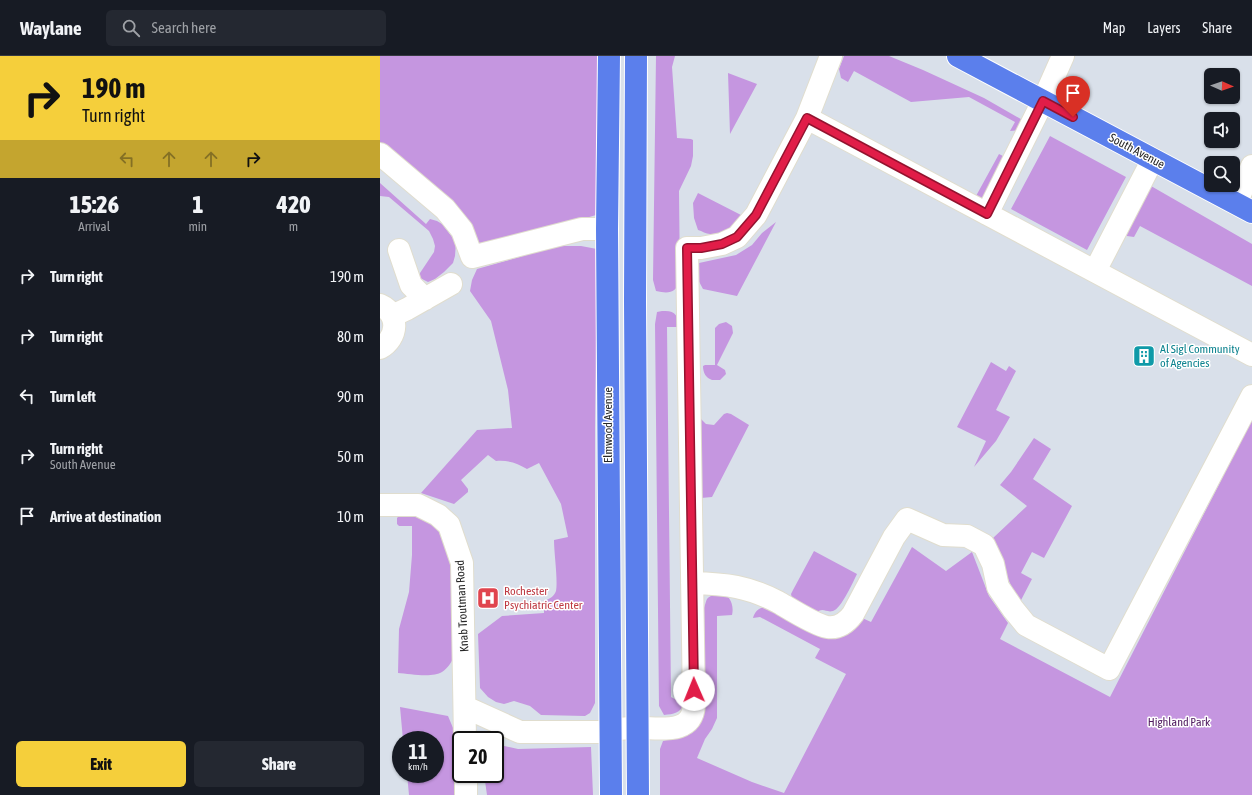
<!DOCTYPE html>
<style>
body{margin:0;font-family:"Asap Condensed",sans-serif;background:#242831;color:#f1f3f6;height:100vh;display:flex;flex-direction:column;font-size:15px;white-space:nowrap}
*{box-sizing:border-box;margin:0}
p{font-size:13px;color:#9ea1a6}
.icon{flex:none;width:22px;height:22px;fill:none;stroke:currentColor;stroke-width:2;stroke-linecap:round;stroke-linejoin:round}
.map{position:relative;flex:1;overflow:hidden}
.side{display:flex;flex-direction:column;background:#171b24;width:380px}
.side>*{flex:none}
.top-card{background:#f5cf3b;color:#111;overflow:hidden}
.needle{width:26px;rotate:92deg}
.buttons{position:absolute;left:824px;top:12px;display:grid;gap:8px}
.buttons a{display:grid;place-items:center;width:36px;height:36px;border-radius:6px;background:#171b24;box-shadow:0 1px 3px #0004;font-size:20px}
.speed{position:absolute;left:12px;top:675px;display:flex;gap:8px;font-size:20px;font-weight:700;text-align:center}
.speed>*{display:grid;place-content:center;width:52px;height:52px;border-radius:50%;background:#171b24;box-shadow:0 1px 3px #0004;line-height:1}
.speed small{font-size:10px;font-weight:400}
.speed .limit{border:2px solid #111;border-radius:6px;background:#fff;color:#111}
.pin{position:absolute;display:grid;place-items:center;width:34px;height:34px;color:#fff;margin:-41px -17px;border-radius:50% 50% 50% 0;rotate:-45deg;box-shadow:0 0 4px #0007}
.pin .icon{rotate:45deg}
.me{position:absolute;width:44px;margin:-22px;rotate:359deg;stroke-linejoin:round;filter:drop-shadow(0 0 3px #0008)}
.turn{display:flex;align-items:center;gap:14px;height:84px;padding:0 16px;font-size:18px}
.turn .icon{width:52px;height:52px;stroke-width:2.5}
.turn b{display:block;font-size:28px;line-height:34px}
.lanes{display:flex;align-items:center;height:38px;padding:0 16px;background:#0003;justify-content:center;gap:20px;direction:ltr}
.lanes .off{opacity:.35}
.eta{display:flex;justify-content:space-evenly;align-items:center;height:68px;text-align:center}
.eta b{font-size:24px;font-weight:800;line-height:28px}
.cta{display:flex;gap:8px;margin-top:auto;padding:8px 16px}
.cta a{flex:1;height:46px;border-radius:6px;background:#f5cf3b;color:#111;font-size:16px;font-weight:800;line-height:46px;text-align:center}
.cta a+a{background:#242831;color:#f1f3f6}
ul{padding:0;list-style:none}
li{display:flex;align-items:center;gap:12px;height:60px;padding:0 16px}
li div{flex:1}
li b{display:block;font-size:15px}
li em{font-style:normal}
header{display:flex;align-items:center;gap:24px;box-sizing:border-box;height:56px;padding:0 20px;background:#171b24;border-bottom:1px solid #363941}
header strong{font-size:19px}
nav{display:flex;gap:22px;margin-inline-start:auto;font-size:14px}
.search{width:280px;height:36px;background:#242831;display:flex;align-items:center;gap:10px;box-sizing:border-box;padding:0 14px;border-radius:6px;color:#9ea1a6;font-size:15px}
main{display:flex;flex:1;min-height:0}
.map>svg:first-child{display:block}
.green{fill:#c596e0}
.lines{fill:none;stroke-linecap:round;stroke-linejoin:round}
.minor-casing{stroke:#e0ddce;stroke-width:24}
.major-casing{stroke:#fff;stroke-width:24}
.minor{stroke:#fff;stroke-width:22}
.major{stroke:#5b7fec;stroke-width:22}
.route-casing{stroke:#92132f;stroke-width:10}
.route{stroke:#e11d48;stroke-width:7}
.labels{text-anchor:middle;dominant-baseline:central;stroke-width:3;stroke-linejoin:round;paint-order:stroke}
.street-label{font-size:12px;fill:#272727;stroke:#fff}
.culture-label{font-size:12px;fill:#0d838f;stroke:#fff;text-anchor:start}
.health-label{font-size:12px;fill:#be3a42;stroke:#fff;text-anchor:start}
.park-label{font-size:12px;fill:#511b61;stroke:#fff}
</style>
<header>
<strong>Waylane</strong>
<div class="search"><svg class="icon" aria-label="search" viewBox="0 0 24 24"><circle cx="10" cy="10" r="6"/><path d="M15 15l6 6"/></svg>Search here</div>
<nav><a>Map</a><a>Layers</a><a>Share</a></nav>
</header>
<main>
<section class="side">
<div class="top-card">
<div class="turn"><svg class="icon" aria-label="right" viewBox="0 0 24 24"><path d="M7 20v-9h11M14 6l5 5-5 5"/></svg><div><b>190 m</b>Turn right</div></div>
<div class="lanes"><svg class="icon off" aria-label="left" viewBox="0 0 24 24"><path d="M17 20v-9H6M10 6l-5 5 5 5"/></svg><svg class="icon off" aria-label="ahead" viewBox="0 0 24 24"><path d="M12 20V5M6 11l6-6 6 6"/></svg><svg class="icon off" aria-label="ahead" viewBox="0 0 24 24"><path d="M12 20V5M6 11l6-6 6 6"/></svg><svg class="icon" aria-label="right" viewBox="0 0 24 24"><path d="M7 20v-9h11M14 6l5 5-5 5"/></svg></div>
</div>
<div class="eta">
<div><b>15:26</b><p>Arrival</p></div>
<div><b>1</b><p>min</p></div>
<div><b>420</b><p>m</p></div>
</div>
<ul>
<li><svg class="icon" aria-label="right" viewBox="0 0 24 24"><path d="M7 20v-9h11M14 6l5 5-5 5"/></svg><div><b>Turn right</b></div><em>190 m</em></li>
<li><svg class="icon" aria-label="right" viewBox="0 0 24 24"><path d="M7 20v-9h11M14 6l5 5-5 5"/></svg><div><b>Turn right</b></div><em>80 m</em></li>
<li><svg class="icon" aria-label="left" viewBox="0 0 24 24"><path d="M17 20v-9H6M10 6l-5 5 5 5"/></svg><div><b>Turn left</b></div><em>90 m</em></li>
<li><svg class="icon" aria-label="right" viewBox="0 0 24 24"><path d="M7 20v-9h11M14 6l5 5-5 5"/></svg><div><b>Turn right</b><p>South Avenue</p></div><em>50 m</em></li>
<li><svg class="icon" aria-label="arrive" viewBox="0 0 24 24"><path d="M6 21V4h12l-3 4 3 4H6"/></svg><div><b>Arrive at destination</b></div><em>10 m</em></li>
</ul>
<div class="cta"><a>Exit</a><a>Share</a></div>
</section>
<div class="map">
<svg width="872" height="739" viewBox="0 0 872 739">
<rect width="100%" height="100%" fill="#d9e0ea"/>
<path class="green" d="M0,0h219l-2,154 -1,5 -116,35 -100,-104z
M276,0h19l-3,11 5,71 14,1 2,1v16l-2,10 -12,25 1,89c-4,13 -11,14 -24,11l-3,-11z
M464,0h45l34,14 61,28 42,24 -4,8 -12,1 5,-9 -46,-25 -58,5 -57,-31 -6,11 -7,-4 -2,-9z
M348,17l29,11 -27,50z
M670,80l76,41 -39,73 -76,-41z
M619,98l4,2 2,8 -18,32 -7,3 -4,-3z
M0,127l46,41 4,-5 7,2 5,3 14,18 -1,14 -2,7 -9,9 -9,7 -7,3 -8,-4v-5l14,-21 1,-6 -2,-7 -4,-8 -40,-34 -9,-1z
M771,130l101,58v42l-112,-60 -6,11 -7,-1 -1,-6z
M318,137l43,22c-7,13 -16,20 -31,19 -4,0 -8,-3 -12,-4l-4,-12 -1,-15z
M396,166l-39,74 -34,-7 -7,-13 3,-13 37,-8 16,-10 10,-12z
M178,190h23l16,3 -2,179v275l-5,10 -5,3 -44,-1 -11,-9 -16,-5 -10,3 -8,-2 -8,-5 -8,-9 -2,-54 24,-18 42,-3v-12c5,-2 10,-4 12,-10 2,-11 -2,-38 -2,-51l14,-3 -7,-33 -22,-41 -12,6c-10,-6 -19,-9 -31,-8l-8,-6 -27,25 7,9v3l-14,12 -33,-11 56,-63 35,-2 -4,-38 -17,-69 -21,-30 2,-11 5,-11z
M282,255c14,-1 15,4 18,16h-13l4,370 13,7c-4,9 -10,10 -20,11l-5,-9 -4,-382 2,-12z
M346,266l6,4 1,7 -16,32 8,5 1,4 -6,6h-8c-6,-2 -9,-7 -9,-14l2,-1h10v-37l4,-4z
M611,306l15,9 3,-5 7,5 -20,39 14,7 -14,24 -22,26 12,-26 -29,-14z
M347,357l4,1 18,11 -37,72 -11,1 -2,-81 7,7 8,1 10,-11z
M872,364v375h-592v-46l3,-8c5,-2 10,-1 15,-3 16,-4 22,-14 27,-28l-1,-102c1,-3 2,-7 3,-9 1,-2 4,-3 6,-4 14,-7 22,8 19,20l-15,1v102l-5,11 -7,10 -8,19 55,24 32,11 62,-119 -31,-16 5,-9 -60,-32 -7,1c2,-7 6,-11 14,-11l53,26 40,-16 11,5 41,-75 34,24 26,-19 17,44 19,27 -8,16 110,58z
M654,382l17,11 -18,30 39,27 -28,52 -12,-6 -11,21 11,6 -13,25 -13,-30 -5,-20 -9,-15 35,-33 -27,-21 11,-13z
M21,458l19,2 18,7 14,31 2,103c-3,6 -6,11 -12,15 -9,6 -32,2 -44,1l1,-44 10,-37 3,-37v-29h-13l-2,-2v-6z
M434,495l43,23c-4,8 -16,35 -24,37 -8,2 -10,-5 -18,3l-23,-16 -1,-4 2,-4z
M20,651l48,9 8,19 2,60h-49l-2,-21h28v-34h-32z
M115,688l23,5 73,-2 2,48h-106l-3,-21h11z"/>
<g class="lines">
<g class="minor-casing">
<path id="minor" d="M427,62l445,237
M0,98l65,55 17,21 10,27 110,-28h25
M856,148l16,-38
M607,158l56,-113 20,-45
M19,194l12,35 14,14
M715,215l58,-112
M0,249c20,9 18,33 0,43
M12,260l15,-7 44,-25
M0,449h38l20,10 11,10 13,38 3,177
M312,527c34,1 55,3 86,19 12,7 37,23 49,25 12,2 20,-5 26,-13l41,-77 13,-18 36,16 24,1 17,9 9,19 5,23 15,22 13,16 83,44 143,-273
M85,651l55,25h79c13,-3 27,-4 40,-4 22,0 53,7 55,-23l-7,-457h14l21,-4 15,-7 19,-22 51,-97 24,-62
M86,718v21"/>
</g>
<g class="major-casing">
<path id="major" d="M229,0l-2,173 4,566
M256,0l-1,246 3,493
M578,0l294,156"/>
</g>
<use href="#minor" class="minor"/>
<use href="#major" class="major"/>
</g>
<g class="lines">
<g class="route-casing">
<path id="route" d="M314,634l-7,-442h14l21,-4 15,-7 19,-22 51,-97 180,96 56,-113 30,16"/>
</g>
<use href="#route" class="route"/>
</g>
<defs>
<g id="building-square" transform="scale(1.15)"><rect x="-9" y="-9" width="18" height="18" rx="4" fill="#0f9aa8" stroke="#fff"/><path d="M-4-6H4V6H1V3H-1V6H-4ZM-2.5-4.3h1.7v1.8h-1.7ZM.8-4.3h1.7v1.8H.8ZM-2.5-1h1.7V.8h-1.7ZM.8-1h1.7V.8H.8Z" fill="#fff"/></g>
<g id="hospital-square" transform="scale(1.15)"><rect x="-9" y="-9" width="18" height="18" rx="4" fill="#e0444e" stroke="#fff"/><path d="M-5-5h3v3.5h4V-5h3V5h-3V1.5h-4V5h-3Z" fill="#fff"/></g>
</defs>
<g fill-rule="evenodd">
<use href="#building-square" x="764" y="300"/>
<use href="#hospital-square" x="108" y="542"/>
</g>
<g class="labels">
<g class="street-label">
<text transform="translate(757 95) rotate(28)">South Avenue</text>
<text transform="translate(228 369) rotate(-90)">Elmwood Avenue</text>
<text transform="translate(82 550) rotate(-93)">Knab Troutman Road</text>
</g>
<g class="culture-label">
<text x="780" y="293">Al Sigl Community<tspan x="780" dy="14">of Agencies</tspan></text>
</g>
<g class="health-label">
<text x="124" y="535">Rochester<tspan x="124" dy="14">Psychiatric Center</tspan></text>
</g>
<g class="park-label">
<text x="799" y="666">Highland Park</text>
</g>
</g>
</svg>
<div class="buttons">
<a><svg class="needle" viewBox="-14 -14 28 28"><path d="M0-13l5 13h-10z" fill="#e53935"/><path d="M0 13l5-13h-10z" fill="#9ea1a6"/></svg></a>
<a><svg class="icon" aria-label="sound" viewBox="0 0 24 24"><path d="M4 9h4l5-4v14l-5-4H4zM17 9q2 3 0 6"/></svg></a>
<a><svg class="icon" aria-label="search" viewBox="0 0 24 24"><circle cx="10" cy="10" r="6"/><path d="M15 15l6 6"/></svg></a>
</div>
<div class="speed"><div>11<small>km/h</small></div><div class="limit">20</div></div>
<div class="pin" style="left:693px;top:61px;background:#d93025"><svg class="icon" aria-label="arrive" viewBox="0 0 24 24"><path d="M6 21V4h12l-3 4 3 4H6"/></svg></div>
<svg class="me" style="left:314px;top:634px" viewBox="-20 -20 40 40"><circle r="19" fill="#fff"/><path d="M0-13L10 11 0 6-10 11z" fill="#e11d48"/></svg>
</div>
</main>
